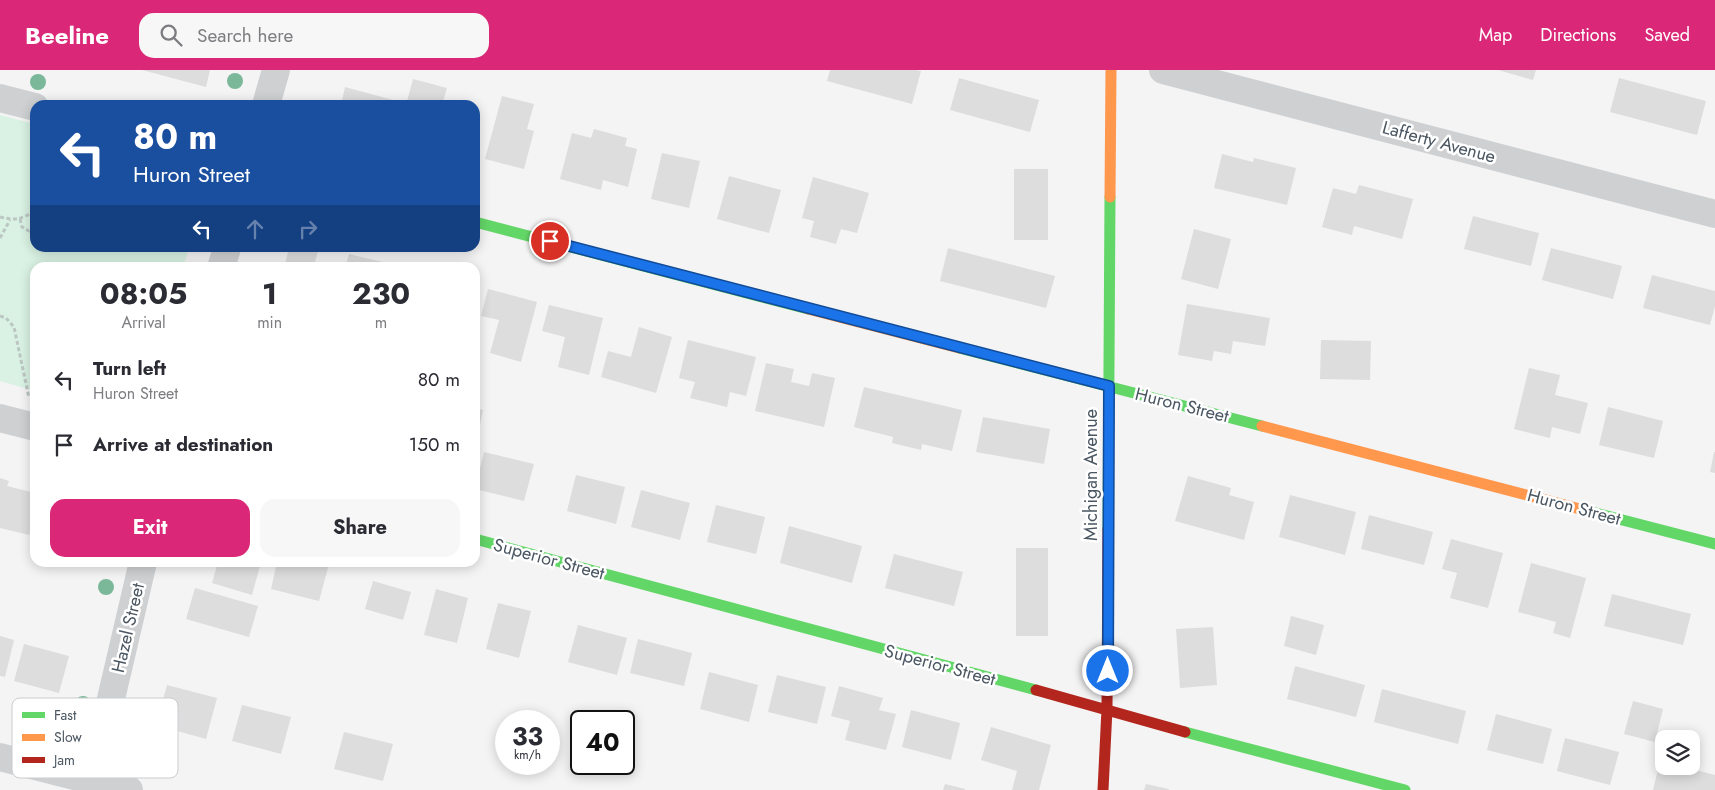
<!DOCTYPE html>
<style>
body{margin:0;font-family:Jost,sans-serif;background:#f7f7f7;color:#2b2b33;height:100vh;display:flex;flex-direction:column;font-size:19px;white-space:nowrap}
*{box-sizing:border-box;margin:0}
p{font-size:16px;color:#7c7c81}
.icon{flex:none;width:28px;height:28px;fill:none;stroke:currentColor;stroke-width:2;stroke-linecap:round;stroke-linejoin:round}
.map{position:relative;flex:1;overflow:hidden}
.panel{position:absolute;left:30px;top:192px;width:450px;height:305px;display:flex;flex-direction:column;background:#fff;border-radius:15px;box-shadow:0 2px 12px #0003}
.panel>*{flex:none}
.hud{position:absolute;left:30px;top:30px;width:450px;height:152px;border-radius:15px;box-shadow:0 2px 12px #0003;background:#1a4fa0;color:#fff;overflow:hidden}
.tools{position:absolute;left:1655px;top:660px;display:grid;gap:10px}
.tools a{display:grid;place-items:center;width:45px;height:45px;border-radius:10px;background:#fff;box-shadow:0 2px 12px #0003;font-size:25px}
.speed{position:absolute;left:495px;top:640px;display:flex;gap:10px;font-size:25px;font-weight:700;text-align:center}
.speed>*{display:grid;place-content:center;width:65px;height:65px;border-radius:50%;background:#fff;box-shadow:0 2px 12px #0003;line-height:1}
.speed small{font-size:12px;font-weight:400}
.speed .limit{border:2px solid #111;border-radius:8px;background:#fff;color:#111}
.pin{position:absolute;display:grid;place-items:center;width:42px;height:42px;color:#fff;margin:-21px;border:2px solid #fff;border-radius:50%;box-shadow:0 1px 5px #0007}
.me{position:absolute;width:55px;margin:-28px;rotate:0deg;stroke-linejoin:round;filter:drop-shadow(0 0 4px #0008)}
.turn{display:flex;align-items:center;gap:18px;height:105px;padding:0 20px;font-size:22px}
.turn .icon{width:65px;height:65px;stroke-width:2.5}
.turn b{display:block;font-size:35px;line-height:42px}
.lanes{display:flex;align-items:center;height:48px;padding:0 20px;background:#0003;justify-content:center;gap:25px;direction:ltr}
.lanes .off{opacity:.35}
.eta{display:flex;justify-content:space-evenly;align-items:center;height:85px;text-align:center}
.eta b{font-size:30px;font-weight:700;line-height:35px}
.primary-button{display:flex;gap:10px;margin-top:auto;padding:10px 20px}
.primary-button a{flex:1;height:58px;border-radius:15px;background:#db2777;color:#fff;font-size:20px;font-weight:700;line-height:58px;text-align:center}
.primary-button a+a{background:#f7f7f7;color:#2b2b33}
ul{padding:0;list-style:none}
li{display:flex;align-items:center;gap:15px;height:65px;padding:0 20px}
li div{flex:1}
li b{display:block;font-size:19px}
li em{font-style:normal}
header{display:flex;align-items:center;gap:30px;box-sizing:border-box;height:70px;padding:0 25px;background:#db2777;color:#fff}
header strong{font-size:24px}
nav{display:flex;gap:28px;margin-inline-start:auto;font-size:18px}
.search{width:350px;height:45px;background:#f7f7f7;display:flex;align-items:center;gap:12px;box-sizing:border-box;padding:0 18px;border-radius:15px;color:#7c7c81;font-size:19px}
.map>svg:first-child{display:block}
.green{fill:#d9f2e3}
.building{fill:#ddddde}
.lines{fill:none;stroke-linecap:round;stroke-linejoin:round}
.path{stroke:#bcc7c4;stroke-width:3;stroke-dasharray:4 2.5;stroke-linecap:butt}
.street{stroke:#ced0d2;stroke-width:28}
.fast{stroke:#63d668;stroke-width:11}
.slow{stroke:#ff974d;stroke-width:11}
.jam{stroke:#b3261e;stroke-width:11}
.tree{fill:#7ab899}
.route-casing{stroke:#114b97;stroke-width:12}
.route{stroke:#1a73e8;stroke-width:9}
.labels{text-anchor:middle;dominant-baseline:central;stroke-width:5;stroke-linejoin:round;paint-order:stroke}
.street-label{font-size:18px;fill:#4a5661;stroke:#fff}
.key{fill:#fff;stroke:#c9ccd0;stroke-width:1}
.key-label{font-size:14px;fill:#4a5661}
</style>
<header>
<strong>Beeline</strong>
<div class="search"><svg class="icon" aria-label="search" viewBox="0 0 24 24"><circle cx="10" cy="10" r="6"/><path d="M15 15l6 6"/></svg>Search here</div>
<nav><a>Map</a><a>Directions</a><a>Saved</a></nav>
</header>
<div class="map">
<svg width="1715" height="720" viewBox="0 0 1715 720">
<rect width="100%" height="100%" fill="#f4f4f4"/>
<path class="green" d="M0,45l35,9v124h154l-6,19 -148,1v123l-35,-10z"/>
<path class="building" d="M142,0h68l-4,17z
M830,0h86l5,1 -9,33 -85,-23z
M1498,0h38l-3,10z
M959,8l80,22 -9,32 -80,-22z
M1619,8l87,23 -9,34 -87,-23z
M413,9l34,9 -5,17h-36z
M345,17l48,13 -2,5h-50z
M502,26l32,8 -7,25 7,2 -10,38 -39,-10z
M594,59l33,9 -2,8 12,3 -9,38 -25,-7 -2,10 -41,-11 12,-46 19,5z
M662,83l38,8 -11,47 -38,-9z
M1222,84l31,8 1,-4 42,10 -9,37 -73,-17z
M1014,99h34v71h-34z
M729,106l52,14 -12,43 -52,-14z
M813,107l56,16 -12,40 -16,-4 -5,15 -26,-7 4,-16 -12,-3z
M1359,115l54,14 -11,40 -48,-13 -2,9 -30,-8 11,-39 23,6z
M1473,146l66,17 -8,33 -67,-17z
M1194,159l37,10 -13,50 -37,-10z
M289,178h30l-4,14 20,6h-51z
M948,178l107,28 -9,32 -106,-27z
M1551,178l71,18 -9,33 -71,-19z
M349,184l54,13v1h-58z
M1652,205l63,16v15l-5,19 -67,-17z
M488,219l49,13 -16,60 -31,-9 9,-33 -18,-4z
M1187,234l83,14 -5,28 -32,-5 -2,13 -17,-3 -2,10 -34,-6z
M549,235l54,13 -14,57 -31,-8 7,-30 -23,-6z
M639,257l33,10 -16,56 -55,-16 7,-26 23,6z
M688,270l68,17 -10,39 -16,-4 -3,15 -37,-9 5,-16 -16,-4z
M1321,270l50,1 -1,39 -50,-1z
M766,293l28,6 -3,13 18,4 3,-13 23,5 -11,49 -69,-16z
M1529,298l31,7 -5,20 33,8 -8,31 -28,-7 -2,11 -36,-9z
M864,317l98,23 -10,41 -30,-7 -1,6 -29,-7 1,-6 -39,-10z
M1608,337l55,14 -9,37 -55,-13z
M475,338l8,2 -7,35h-1z
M983,347l67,12 -6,35 -68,-12z
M484,382l50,12 -10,37 -49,-12z
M1714,382h1v21l-5,-1z
M576,405l49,12 -9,37 -49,-13z
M1188,406l43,12 -2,7 25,7 -10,38 -69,-19z
M0,408l9,3 -2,5 28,7v20l-6,22 -29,-7z
M641,420l49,13 -10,37 -49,-13z
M1290,425l66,17 -11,43 -66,-18z
M716,435l49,12 -9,37 -49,-12z
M1369,445l64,17 -9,33 -63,-16z
M789,456l73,20 -10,37 -72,-20z
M1451,469l52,14 -15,55 -38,-10 7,-25 -15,-4z
M1016,478h32v88h-32z
M894,484l69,18 -9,34 -69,-18z
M218,492h43l-9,33 -40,-12z
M277,492h45l7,2 -10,37 -48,-12z
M1531,493l55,15 -16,60 -17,-5 3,-11 -38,-10z
M373,511l38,11 -8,28 -38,-11z
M195,518l63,18 -9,31 -63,-18z
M436,519l32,9 -11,45 -33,-8z
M1612,524l79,20 -8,31 -79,-19z
M498,533l33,8 -12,47 -33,-9z
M1291,546l33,9 -8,30 -32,-9z
M578,555l49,13 -10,37 -49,-13z
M1213,557l4,58 -37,3 -4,-59z
M0,566l14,4 -9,37 -5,-1z
M638,569l54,14 -8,33 -54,-13z
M24,574l45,12 -10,37 -45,-12z
M1295,596l70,19 -9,32 -69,-18z
M709,602l49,13 -9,37 -49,-13z
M777,605l49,12 -9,37 -49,-12z
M167,615l50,13 -11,41 -50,-14z
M839,616l44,12 -4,12 17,4 -10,36 -41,-10 5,-19 -19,-5z
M1382,619l84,22 -8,33 -84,-22z
M1633,631l30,8 -8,33 -31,-8z
M242,635l49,12 -10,37 -49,-13z
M911,640l49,13 -9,37 -49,-13z
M1496,644l56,15 -9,35 -56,-14z
M991,657l60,18 -12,45h-27l5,-19 -36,-11z
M344,662l49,12 -10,37 -49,-12z
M1565,668l54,14 -9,33 -53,-14z
M1660,691l4,1v4h16l35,9v15h-62z
M945,714l20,5v1h-22z
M1146,714l23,5v1h-25z"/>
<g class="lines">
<path class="path" d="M0,147c17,4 21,2 35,-6
M20,149l2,8 7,4 6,-3
M0,168l10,-18
M0,246l6,2 8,9 15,71"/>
<path class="street" d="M1163,0l552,144
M0,28l35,9
M266,35l10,-35
M221,198l6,-20
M0,348l35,9
M0,687l129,33
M92,710l51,-218"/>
<path class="fast" d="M475,152l333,87
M959,278l303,78
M1580,439l135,35
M1108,459l2,-332
M475,469l561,151
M1185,662l220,58"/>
<path class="slow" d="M1110,127l1,-127
M808,239l151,39
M1262,356l318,83"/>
<path class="jam" d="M1036,620l149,42
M1103,720l4,-81 1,-180"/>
</g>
<g class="tree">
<circle cx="235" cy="11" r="8"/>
<circle cx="38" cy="12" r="8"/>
<circle cx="106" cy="517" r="8"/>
<circle cx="83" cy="634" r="8"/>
</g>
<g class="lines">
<g class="route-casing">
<path id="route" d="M550,171l559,145 -1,285"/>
</g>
<use href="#route" class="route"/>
</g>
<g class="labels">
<g class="street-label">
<text transform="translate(1439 72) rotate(15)">Lafferty Avenue</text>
<text transform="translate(1182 335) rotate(14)">Huron Street</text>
<text transform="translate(1091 405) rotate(-90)">Michigan Avenue</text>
<text transform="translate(1574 437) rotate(15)">Huron Street</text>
<text transform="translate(549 489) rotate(15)">Superior Street</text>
<text transform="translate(128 558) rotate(-77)">Hazel Street</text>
<text transform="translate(940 595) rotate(15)">Superior Street</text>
</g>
</g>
<rect x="12" y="628" width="166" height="80" rx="8" class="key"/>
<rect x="22" y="642" width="23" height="6" fill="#63d668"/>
<rect x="22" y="664" width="23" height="7" fill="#ff974d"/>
<rect x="22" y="687" width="23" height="6" fill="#b3261e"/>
<g class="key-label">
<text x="54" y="650">Fast</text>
<text x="54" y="672">Slow</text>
<text x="54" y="695">Jam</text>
</g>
</svg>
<div class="tools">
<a><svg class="icon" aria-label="layers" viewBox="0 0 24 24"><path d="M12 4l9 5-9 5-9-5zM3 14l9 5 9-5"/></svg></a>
</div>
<div class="speed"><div>33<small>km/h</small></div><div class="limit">40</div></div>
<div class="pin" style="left:550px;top:171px;background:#d93025"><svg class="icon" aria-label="arrive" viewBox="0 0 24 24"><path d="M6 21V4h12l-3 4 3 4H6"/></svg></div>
<svg class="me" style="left:1108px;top:601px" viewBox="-20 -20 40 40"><circle r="17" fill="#1a73e8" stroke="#fff" stroke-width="3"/><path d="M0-11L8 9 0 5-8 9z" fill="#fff"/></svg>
<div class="hud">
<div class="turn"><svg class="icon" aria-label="left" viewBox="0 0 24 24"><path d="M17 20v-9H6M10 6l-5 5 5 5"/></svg><div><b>80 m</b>Huron Street</div></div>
<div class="lanes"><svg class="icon" aria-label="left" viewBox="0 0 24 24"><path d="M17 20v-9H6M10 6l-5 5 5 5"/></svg><svg class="icon off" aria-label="ahead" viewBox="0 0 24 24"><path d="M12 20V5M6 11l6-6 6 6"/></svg><svg class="icon off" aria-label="right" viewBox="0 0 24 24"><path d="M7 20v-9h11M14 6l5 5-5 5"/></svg></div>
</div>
<section class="panel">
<div class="eta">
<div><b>08:05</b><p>Arrival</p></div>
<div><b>1</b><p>min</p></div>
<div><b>230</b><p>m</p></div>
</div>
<ul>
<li><svg class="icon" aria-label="left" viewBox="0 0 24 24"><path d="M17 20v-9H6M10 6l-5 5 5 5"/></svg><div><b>Turn left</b><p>Huron Street</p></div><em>80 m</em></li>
<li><svg class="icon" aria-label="arrive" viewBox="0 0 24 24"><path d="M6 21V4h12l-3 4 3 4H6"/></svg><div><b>Arrive at destination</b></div><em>150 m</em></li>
</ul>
<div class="primary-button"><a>Exit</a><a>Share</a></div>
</section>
</div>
